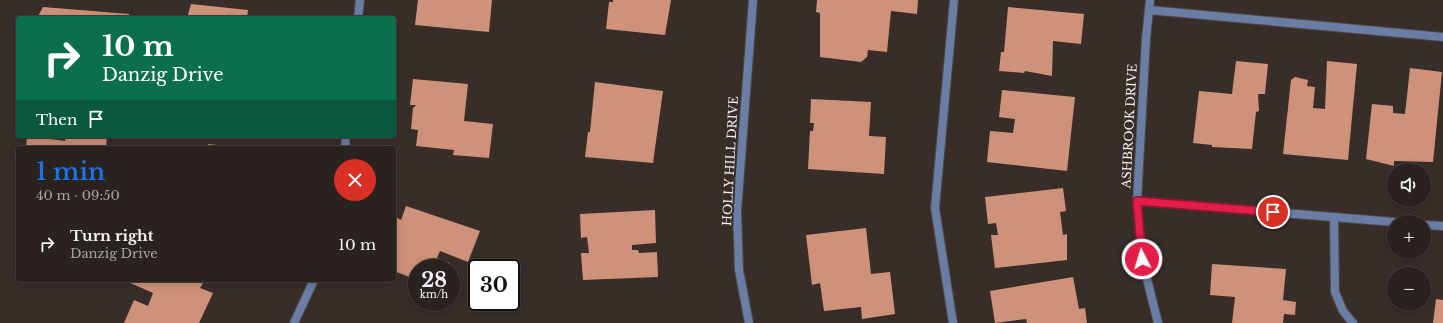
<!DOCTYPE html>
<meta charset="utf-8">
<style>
body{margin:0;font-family:"Libre Baskerville",serif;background:#322a28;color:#f1f3f6;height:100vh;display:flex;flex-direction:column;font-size:15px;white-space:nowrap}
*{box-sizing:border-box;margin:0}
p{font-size:13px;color:#a5a4a4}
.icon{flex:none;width:22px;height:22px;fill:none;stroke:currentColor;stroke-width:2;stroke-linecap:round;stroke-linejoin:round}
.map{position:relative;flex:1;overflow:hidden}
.side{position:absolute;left:16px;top:146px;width:380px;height:136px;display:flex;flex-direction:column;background:#2a221f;border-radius:4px;box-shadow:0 2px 10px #0003,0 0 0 1px #463f3d}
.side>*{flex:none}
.hud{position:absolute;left:16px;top:16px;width:380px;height:122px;border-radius:4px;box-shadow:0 2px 10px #0003,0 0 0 1px #463f3d;background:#0b6e4f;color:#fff;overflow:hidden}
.controls{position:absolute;left:1387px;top:163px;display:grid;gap:8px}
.controls a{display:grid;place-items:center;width:44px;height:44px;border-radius:50%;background:#2a221f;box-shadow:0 2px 10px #0003,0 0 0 1px #463f3d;font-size:20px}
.speed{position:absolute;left:408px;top:259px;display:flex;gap:8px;font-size:20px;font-weight:700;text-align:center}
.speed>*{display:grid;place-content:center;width:52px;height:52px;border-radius:50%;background:#2a221f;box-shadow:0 2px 10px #0003,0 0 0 1px #463f3d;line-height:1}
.speed small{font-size:10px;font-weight:400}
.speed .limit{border:2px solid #111;border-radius:6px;background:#fff;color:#111}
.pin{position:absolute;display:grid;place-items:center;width:34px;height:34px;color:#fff;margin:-17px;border:2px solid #fff;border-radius:50%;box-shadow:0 1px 4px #0007}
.me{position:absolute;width:44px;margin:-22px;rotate:355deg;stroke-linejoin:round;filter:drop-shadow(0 0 3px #0008)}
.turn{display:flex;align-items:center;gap:14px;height:84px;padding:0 20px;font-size:18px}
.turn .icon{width:52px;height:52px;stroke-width:2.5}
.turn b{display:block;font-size:28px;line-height:34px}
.then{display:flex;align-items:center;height:38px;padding:0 20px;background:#0003;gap:8px;font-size:15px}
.round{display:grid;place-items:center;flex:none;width:42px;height:42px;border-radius:21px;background:#322a28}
.overview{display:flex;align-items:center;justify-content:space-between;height:68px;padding:0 20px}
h1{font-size:24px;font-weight:600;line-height:30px;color:#1a73e8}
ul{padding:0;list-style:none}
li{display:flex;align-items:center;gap:12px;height:60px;padding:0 20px}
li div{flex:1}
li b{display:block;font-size:15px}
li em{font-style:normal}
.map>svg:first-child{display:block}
.building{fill:#ce927a}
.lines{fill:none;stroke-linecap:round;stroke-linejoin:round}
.service-casing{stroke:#534844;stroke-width:10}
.minor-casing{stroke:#534844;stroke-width:10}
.tertiary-casing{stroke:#534844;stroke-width:10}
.service{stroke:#6a7da4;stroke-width:8}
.minor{stroke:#6a7da4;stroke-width:8}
.tertiary{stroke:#6a7da4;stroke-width:8}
.route-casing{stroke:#92132f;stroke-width:10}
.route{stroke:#e11d48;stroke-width:7}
.labels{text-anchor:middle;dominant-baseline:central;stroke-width:4;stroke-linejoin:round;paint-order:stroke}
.street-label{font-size:12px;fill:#f7f0ed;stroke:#382d29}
</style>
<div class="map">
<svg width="1443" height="323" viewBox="0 0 1443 323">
<rect width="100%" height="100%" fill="#382d29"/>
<path class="building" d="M418,0h74l-3,32 -74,-7z
M613,0h58l-6,35 -59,-6 3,-27h4z
M817,0h101l-1,14 -26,-3 -4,41 -19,-2 -1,7 -6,5 -41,-5v-44l-4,-1z
M191,4l57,6 -1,8h-60z
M43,7l86,7v4h-92z
M1008,7l76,7 -3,30 -28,-3 -1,35 -27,-5 -1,2 -25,-2 2,-19h3z
M1236,61l32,3 -3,30h-7l1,17 -3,1 -4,37 -40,-2v-2l-19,-2 6,-52 33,3z
M1327,61l30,3 -9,96 -65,-6 8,-74 4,-3 13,3 -1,6 8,1 -2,21 12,1z
M1410,68l32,4 -9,90 -39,-1v5l-28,-7 6,-55 21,2v7l12,1z
M413,79l55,5 -4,37 29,3 -4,34 -36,-3 1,-5 -38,-4 2,-16 -7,-1 2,-21 3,-3h-6z
M595,82l68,9 -10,72 -68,-6 3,-25h2z
M1002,90l73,7 -8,74 -80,-9 3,-31 23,2 2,-14 -16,-2z
M811,99l60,3 -2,34 17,1 -2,37 -76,-5 2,-38h3l1,-8h-4z
M27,136l38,5 1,-5h41l-1,12h-80z
M208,144l29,3v1h-29z
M248,145l17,2v1h-18z
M1063,188l3,23 -6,1 3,23 4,-1v26l-72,8 -4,-33h7l-2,-12 -8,1 -3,-27z
M406,206l74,25 -12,31 -28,-11 -3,7 13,5 -1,5h-32v12l-23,-9v-44l3,-9 4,2z
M655,210l1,33 -24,2v5h6l1,3 18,-1 1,25 -75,3 -2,-27h8l-2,-16 -6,1 -1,-24z
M866,228l5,46 19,-2 5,42 -33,5 -1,-12 -37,4 -4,-28 -8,2 -6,-50z
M1212,264l74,5 -3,31 13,2 -1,13 -11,-1 -1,9h-51l3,-26 -25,-2z
M1073,277l6,32 6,-1 2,15h-60l-1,-4 -31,4 -5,-32z
M129,280h67l7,3 -3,5 13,5 -14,30h-75l10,-23 14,6 5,-13 -25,-11z
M1436,299l7,1v23h-10z"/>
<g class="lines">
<g class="service-casing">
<path id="service" d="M1149,10l294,27
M1334,217l1,75 8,19 10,12
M953,323l-18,-115 19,-208"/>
</g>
<g class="minor-casing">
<path id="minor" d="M1150,0l-4,39 -9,162 5,58 16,64
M358,18l2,-18
M345,148l1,-12
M1137,201l257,21
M1424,225l19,1
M294,323l20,-43"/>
</g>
<g class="tertiary-casing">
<path id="tertiary" d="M749,323l-10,-53 -2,-58 16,-212"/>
</g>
<use href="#service" class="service"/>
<use href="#minor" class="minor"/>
<use href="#tertiary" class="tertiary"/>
</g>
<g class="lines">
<g class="route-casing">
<path id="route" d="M1142,259l-5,-58 136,11"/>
</g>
<use href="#route" class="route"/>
</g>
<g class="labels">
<g class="street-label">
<text transform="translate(1129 126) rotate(-87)">ASHBROOK DRIVE</text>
<text transform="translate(730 161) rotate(-87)">HOLLY HILL DRIVE</text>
</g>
</g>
</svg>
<div class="controls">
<a><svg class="icon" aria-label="sound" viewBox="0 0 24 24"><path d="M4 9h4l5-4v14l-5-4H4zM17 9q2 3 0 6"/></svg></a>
<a>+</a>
<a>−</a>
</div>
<div class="speed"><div>28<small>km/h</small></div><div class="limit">30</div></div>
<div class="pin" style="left:1273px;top:212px;background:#d93025"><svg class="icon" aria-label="arrive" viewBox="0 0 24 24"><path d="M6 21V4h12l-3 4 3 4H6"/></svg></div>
<svg class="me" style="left:1142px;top:259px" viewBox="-20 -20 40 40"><circle r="17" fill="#e11d48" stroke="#fff" stroke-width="3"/><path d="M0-11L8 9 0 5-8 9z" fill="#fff"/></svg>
<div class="hud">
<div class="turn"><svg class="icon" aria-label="right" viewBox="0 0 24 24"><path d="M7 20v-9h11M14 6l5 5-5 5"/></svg><div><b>10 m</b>Danzig Drive</div></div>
<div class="then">Then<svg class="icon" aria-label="arrive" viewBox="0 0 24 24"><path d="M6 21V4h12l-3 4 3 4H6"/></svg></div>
</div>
<section class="side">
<div class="overview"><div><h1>1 min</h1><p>40 m · 09:50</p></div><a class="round" style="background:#d93025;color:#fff"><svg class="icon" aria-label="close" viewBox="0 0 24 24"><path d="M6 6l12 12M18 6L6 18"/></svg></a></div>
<ul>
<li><svg class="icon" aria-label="right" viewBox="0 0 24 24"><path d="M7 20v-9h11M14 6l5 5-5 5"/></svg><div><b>Turn right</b><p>Danzig Drive</p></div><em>10 m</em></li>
</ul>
</section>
</div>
